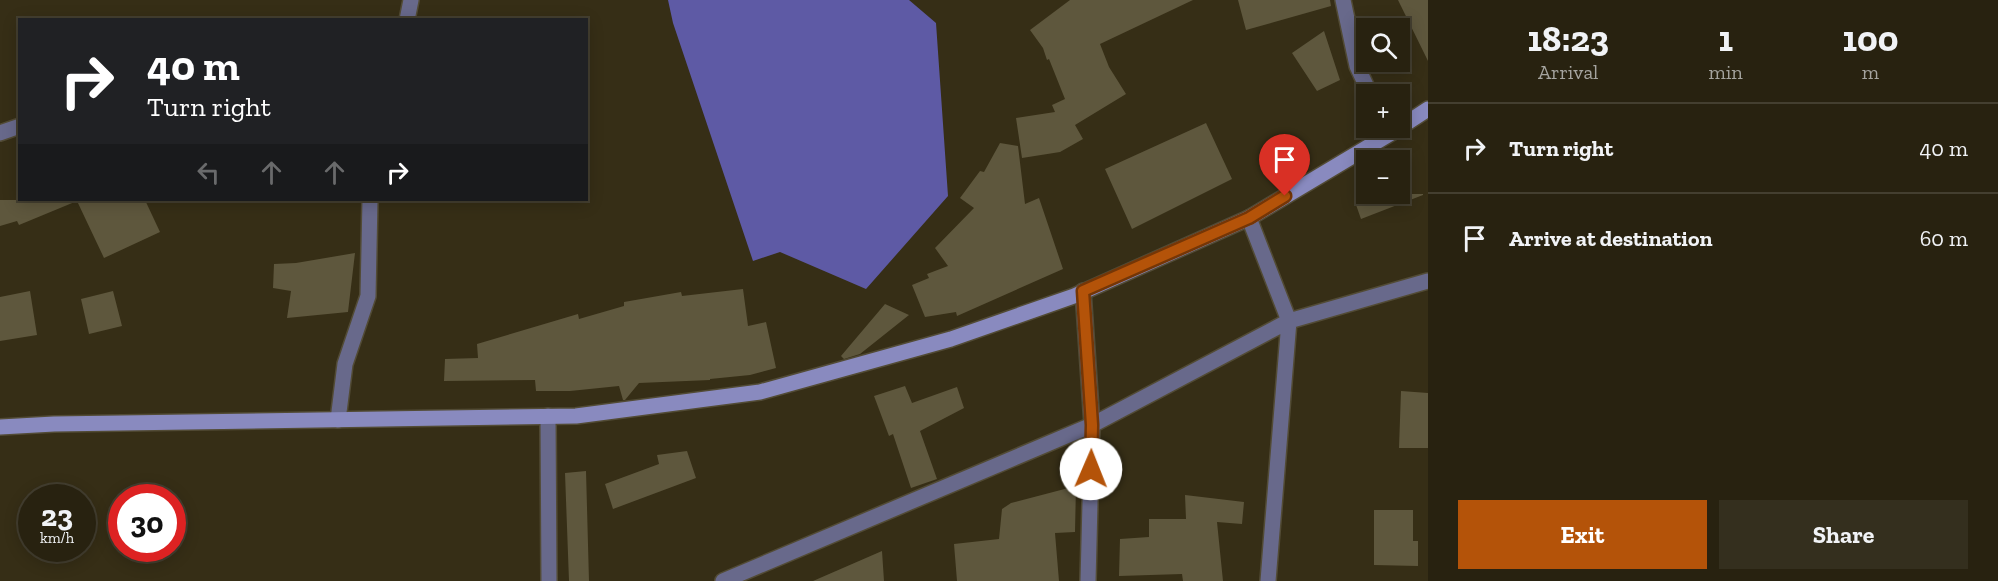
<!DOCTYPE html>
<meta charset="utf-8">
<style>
body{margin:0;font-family:"Zilla Slab",serif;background:#342f1e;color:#f1f3f6;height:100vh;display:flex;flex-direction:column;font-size:22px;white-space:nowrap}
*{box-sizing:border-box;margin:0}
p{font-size:20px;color:#a5a49f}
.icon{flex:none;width:33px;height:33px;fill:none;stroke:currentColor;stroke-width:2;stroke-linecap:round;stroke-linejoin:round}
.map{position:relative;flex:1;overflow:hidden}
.panel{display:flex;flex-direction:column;background:#282210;width:570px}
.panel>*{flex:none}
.banner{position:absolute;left:18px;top:18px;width:570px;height:183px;border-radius:0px;box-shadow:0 3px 15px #0003,0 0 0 2px #443f30;background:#202124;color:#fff;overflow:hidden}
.fabs{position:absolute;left:1356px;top:18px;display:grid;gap:12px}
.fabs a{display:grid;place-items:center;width:54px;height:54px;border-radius:0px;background:#282210;box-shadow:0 3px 15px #0003,0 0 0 2px #443f30;font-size:30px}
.speed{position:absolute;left:18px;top:484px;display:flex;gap:12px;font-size:30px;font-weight:700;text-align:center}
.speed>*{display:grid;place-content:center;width:78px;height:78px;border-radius:50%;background:#282210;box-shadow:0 3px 15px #0003,0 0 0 2px #443f30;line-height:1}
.speed small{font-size:15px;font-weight:400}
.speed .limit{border:9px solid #d22;background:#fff;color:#111}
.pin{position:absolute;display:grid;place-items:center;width:51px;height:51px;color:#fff;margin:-62px -26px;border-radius:50% 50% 50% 0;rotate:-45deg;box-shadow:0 0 6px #0007}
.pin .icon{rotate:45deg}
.me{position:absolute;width:66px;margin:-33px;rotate:1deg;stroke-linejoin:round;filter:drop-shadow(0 0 4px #0008)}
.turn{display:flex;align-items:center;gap:21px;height:126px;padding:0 30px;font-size:27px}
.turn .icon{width:78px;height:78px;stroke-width:2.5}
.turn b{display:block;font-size:42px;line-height:51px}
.lanes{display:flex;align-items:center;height:57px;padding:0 30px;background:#0003;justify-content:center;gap:30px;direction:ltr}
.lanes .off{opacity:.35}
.eta{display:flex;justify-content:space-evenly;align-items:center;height:102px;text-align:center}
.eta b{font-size:36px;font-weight:800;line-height:42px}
.button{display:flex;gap:12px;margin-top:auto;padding:12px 30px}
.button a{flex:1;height:69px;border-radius:0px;background:#b45309;color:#fff;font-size:24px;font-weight:800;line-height:69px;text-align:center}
.button a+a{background:#342f1e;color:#f1f3f6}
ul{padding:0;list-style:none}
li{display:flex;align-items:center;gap:18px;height:90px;padding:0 30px;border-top:2px solid #443f30}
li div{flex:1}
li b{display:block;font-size:22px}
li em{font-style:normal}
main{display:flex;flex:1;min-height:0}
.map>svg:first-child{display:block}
.water{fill:#5e5aa5}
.building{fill:#5e573d}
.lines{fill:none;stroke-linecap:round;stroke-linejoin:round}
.minor-casing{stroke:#524b35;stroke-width:18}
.tertiary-casing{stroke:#524b35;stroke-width:18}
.secondary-casing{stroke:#524b35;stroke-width:18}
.minor{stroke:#68698b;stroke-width:15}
.tertiary{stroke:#68698b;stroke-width:15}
.secondary{stroke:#898abf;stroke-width:15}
.route-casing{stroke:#753606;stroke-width:15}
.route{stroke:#b45309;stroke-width:10}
</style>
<main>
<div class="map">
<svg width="1428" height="581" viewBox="0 0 1428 581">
<rect width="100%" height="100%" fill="#362e16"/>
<path class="water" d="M668,0h241l27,23 12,173 -82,93 -86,-37 -27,9 -80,-238z"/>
<path class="building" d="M1070,0h123l-93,44 9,23 17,27 -51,31 8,14 -23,13 -38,6 -6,-40 39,-6 -3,-7 13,-6 -16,-40 -2,1 -4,-12 -13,-18z
M1238,0h92l1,6 -85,24z
M1398,0h30v61z
M1324,31l16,49 -23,11 -25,-38z
M1206,123l26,56 -100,50 -27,-60z
M1000,143l18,3 7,58 14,-6 24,71 -106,47 -1,-4 -31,5 -13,-32 17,-7 -2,-4 21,-8 -13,-18 39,-40 -14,-10 20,-27 4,1z
M1368,194h55v1l-62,24 -7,-20z
M0,200h145l15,32 -56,26 -27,-57 -58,24 -2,-4 -17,5z
M355,253l-7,59 -61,6 4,-27 -18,-3 1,-24 22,-1z
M743,289l5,37 18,-4 10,46 -26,7 -40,4v1l-71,3 -14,17h-2l-4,-14 -49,5h-34l-1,-11 -91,1 1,-22 33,-1 -1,-14 101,-30 1,5 45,-13v-4l57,-10 1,4z
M30,291l7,44 -37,6v-44z
M113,291l9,35 -33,8 -8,-35z
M885,304l24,11 -49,39 -16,5 -3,-3z
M905,386l7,17 45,-16 7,21 -44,23 17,48 -26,9 -18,-54 -4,2 -15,-40z
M1401,391l27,2v55h-29z
M687,451l9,27 -83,31 -8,-25 54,-20 -2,-9z
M586,471l3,110h-20l-4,-108z
M1076,486l-1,46 -20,1 4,48h-102l-3,-37 45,-5 3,-30 9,-6z
M1185,495l59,7 -2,22 -25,-2 6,59h-40l-1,-7 -63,2 1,-37 29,-2v-18h37z
M1374,510h39v31h5v25l-44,-1z
M882,551l2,30h-71z"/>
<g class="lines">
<g class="minor-casing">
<path id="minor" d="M407,20l4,-20
M0,133l20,-7
M1083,291l9,134 197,-104 -40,-103
M548,416l1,165
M338,420l7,-56 23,-68 2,-96
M723,581l369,-156 -4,156
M1268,581l21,-260 139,-40"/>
</g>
<g class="tertiary-casing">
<path id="tertiary" d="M1343,0l14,66 13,28"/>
</g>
<g class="secondary-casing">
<path id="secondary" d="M0,427l54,-3 522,-8 184,-24 191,-53 123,-43 175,-78 144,-86 35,-23"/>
</g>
<use href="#minor" class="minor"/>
<use href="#tertiary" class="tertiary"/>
<use href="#secondary" class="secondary"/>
</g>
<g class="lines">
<g class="route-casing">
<path id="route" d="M1091,469l1,-44 -9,-134 166,-73 36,-22"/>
</g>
<use href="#route" class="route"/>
</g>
</svg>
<div class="fabs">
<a><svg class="icon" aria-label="search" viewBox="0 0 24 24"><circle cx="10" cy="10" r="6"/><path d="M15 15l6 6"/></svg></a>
<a>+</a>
<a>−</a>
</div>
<div class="speed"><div>23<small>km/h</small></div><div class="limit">30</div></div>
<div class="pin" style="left:1285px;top:196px;background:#d93025"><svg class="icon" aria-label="arrive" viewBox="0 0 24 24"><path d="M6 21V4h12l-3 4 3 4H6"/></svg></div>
<svg class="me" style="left:1091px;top:469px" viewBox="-20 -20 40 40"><circle r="19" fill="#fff"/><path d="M0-13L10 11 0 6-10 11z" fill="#b45309"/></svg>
<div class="banner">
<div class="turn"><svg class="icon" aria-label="right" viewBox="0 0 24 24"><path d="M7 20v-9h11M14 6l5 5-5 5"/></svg><div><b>40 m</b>Turn right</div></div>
<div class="lanes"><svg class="icon off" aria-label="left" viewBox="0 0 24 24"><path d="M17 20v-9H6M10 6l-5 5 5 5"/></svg><svg class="icon off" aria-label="ahead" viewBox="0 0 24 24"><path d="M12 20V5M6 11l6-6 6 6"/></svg><svg class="icon off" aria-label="ahead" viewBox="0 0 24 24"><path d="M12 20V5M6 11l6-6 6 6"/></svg><svg class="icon" aria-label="right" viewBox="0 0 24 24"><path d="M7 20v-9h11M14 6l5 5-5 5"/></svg></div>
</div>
</div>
<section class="panel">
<div class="eta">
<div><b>18:23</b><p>Arrival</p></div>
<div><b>1</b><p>min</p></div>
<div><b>100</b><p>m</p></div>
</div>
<ul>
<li><svg class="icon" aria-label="right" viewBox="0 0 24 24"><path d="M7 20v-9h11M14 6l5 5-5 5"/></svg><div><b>Turn right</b></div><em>40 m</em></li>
<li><svg class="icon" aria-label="arrive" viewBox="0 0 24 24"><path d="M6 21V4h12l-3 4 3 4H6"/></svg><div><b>Arrive at destination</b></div><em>60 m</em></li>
</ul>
<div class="button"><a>Exit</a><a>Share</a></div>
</section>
</main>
